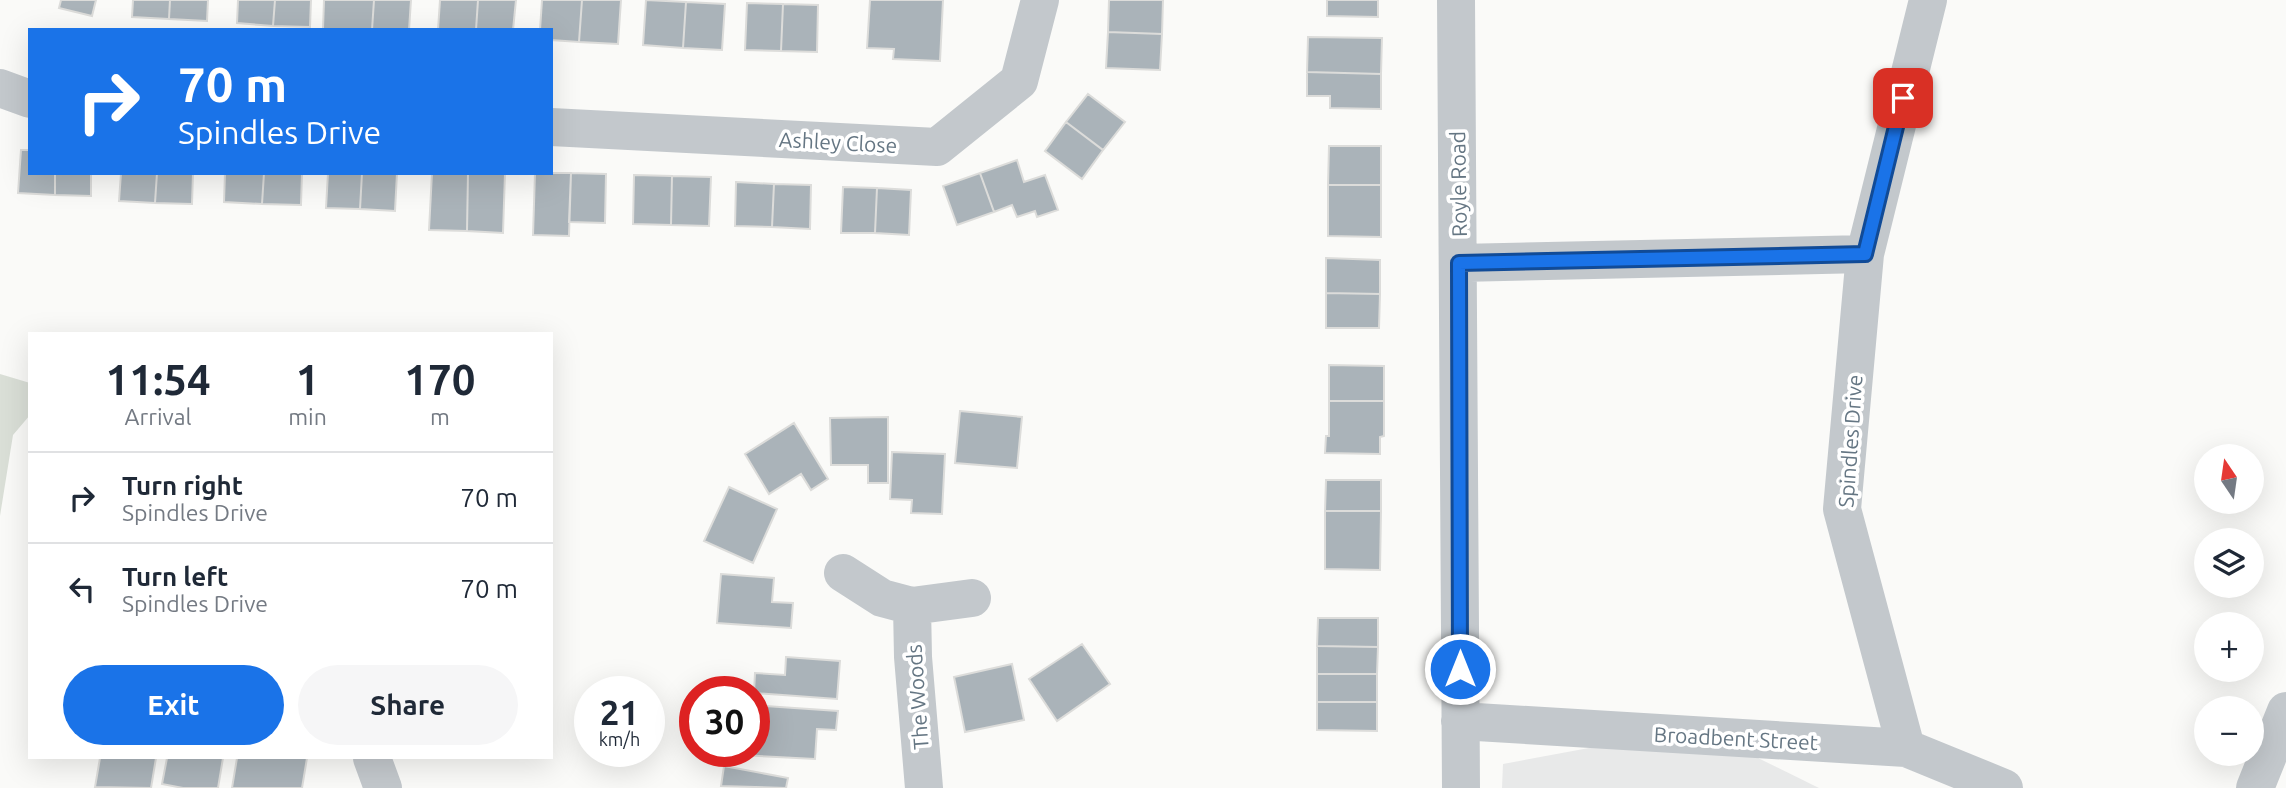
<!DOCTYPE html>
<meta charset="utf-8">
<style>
body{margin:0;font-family:Ubuntu,sans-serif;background:#f6f6f7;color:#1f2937;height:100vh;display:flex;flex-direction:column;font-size:26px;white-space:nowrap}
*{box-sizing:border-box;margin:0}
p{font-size:23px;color:#747a83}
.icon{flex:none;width:38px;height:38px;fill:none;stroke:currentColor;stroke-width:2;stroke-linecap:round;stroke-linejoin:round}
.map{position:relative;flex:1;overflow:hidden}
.panel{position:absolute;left:28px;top:332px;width:525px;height:427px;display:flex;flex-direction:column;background:#fff;border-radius:0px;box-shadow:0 7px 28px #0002}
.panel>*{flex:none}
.top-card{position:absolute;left:28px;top:28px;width:525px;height:147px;border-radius:0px;box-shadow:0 7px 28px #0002;background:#1a73e8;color:#fff;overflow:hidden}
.needle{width:46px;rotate:347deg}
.fabs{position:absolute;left:2194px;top:444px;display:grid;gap:14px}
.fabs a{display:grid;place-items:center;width:70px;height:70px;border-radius:50%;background:#fff;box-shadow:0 7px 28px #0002;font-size:35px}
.speed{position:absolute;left:574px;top:676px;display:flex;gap:14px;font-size:35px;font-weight:700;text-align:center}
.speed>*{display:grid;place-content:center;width:91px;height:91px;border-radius:50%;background:#fff;box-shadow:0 7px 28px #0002;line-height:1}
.speed small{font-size:18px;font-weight:400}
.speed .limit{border:10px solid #d22;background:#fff;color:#111}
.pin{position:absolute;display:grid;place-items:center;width:60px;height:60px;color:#fff;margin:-30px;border-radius:14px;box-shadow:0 4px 10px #0006}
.me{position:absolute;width:77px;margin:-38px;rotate:0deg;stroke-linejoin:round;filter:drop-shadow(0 0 5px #0008)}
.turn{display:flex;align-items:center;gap:24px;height:147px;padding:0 35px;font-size:32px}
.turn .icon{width:91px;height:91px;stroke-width:2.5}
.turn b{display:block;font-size:49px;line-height:60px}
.eta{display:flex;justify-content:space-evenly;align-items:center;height:119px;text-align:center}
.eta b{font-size:42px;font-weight:700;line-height:49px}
.cta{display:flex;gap:14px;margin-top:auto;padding:14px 35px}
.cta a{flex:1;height:80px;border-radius:42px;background:#1a73e8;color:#fff;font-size:28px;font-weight:700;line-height:80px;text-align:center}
.cta a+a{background:#f6f6f7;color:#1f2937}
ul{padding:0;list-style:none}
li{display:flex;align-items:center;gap:21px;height:91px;padding:0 35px;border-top:2px solid #e0e1e3}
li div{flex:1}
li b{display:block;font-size:26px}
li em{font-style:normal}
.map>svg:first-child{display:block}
.built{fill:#e8e9e9}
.green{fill:#dadfd7}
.building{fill:#aab3b9;stroke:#dcdcda;stroke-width:2}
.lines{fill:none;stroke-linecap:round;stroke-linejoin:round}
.minor{stroke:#c3c8cc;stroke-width:38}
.route-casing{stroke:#114b97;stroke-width:18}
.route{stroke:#1a73e8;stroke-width:12}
.labels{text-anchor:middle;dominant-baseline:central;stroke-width:7;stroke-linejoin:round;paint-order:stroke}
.street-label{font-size:21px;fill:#657683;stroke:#fff}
</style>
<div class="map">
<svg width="2286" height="788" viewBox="0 0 2286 788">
<rect width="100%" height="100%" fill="#fafaf8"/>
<path class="built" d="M1697,728l122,60h-317l1,-24z"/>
<path class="green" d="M0,374l30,9v32l-17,20 -13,81z"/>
<path class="building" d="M61,0h35l-4,16 -33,-8z
M133,0h37l-1,19 -37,-2z
M170,0h38l-1,21 -38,-2z
M238,0h37l-2,26 -36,-3z
M275,0h36l-1,27 -37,-1z
M324,0h50l-2,30 -49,-1z
M374,0h37l-2,30h-37z
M440,0h38l-2,30h-38z
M478,0h38l-3,30h-37z
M542,0h40l-3,42 -28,-2v-10h-11z
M582,0h39l-3,44 -39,-2z
M646,0l40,2 -3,46 -40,-3z
M870,0h73l-3,61 -47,-2 1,-10 -27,-1z
M1109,0h54l-1,34 -54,-2z
M1327,0h51v17l-51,-1z
M686,2l39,2 -3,46 -39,-2z
M747,3l36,1 -2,47 -36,-1z
M783,4l35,1 -1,47 -36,-1z
M1108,32l54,2 -2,36 -54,-2z
M1308,37l74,1 -1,36 -74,-2z
M1307,72l74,2v35l-51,-1v-12h-23z
M1088,94l37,28 -22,28 -37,-28z
M1066,122l37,28 -21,29 -37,-28z
M1329,146h52v39h-53z
M21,150h9v23h25v22l-37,-2z
M1017,160l7,22 21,-7 13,35 -21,7 -2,-6 -18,6 -5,-12 -18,7 -14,-39z
M55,173h36v23l-36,-1z
M121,173h36l-2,30 -36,-2z
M157,173h36l-1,31 -37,-1z
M225,173h39l-2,31 -38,-2z
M264,173h38l-1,32 -39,-1z
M328,173h34l-2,36 -34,-1z
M362,173h35l-2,38 -35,-2z
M432,173h36l-1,58 -38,-1z
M468,173h37l-2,60 -36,-2z
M535,173h36l-2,63 -36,-1z
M571,173l35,1 -1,49 -36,-1z
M980,173l14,39 -37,13 -14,-39z
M634,175l38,1 -1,49 -38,-1z
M672,176l39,1 -2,49 -38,-1z
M736,182l38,2 -2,43 -37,-1z
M774,184l37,1 -1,44 -38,-2z
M1328,185h53v52l-53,-1z
M843,187l34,1 -2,45h-34z
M877,188l34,2 -2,45 -34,-2z
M1326,258l54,2v34l-54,-1z
M1326,293l54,1 -1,34h-53z
M1329,365l55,1v35h-55z
M1329,401h55v35l-4,1v17l-55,-1 1,-17h3z
M960,411l62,6 -5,51 -62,-5z
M888,417v66h-20v-18h-37l-1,-47z
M794,423l34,56 -17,11 -10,-16 -32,20 -24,-40z
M892,452l53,2 -3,60 -31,-1 1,-13 -22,-1z
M1326,480h55v31h-56z
M729,487l48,22 -24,54 -49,-22z
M1325,511h56l-1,59 -55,-1z
M721,574l53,4 -2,24 21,1 -2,25 -74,-5z
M1318,618h60v29l-61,-1z
M1082,644l28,40 -53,37 -28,-42z
M1317,646l61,1 -1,27h-60z
M786,657l54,4 -3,38 -83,-6 1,-20 30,2z
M1012,664l12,56 -59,12 -11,-55z
M1317,674h60v28h-60z
M1317,702h60v29l-60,-1z
M765,706l73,5 -2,19 -19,-1 -2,30 -74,-4 1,-4h12v-18h9z
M100,758h56l-5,30 -56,-1z
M167,758h56l-5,30h-35l-21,-4z
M237,758h70l-5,30h-70z
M724,766l64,12 -2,10 -65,-2z"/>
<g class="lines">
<path class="minor" d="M1456,0l5,788
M0,88l30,11
M551,127l386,20 82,-66 21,-81
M1865,254l63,-254
M1459,263l406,-9 -23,255 64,239
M843,573l39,25 30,8 60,-8
M912,606l1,51 11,131
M1460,721l446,27 98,40
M372,758l11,30
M2255,788l31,-77"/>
</g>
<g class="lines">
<g class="route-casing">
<path id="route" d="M1460,669l-1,-406 406,-9 38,-156"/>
</g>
<use href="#route" class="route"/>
</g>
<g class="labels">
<g class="street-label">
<text transform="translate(838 142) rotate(3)">Ashley Close</text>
<text transform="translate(1458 184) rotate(-91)">Royle Road</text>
<text transform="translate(1850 441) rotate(-86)">Spindles Drive</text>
<text transform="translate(917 697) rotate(-94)">The Woods</text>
<text transform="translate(1736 738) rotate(3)">Broadbent Street</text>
</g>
</g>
</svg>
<div class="fabs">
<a><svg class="needle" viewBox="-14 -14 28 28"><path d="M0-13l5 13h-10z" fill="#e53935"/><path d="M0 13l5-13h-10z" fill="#747a83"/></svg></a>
<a><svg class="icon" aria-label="layers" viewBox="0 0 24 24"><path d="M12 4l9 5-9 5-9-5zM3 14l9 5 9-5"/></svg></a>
<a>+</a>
<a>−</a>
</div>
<div class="speed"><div>21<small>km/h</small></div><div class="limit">30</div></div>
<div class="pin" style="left:1903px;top:98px;background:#d93025"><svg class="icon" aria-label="arrive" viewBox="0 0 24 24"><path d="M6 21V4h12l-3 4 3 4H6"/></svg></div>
<svg class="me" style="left:1460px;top:669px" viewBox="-20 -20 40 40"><circle r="17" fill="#1a73e8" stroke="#fff" stroke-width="3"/><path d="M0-11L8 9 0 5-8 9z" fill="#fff"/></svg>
<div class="top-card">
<div class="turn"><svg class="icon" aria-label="right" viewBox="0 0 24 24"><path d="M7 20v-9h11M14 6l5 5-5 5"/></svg><div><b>70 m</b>Spindles Drive</div></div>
</div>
<section class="panel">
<div class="eta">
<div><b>11:54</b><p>Arrival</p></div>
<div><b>1</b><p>min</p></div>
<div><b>170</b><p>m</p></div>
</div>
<ul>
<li><svg class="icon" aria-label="right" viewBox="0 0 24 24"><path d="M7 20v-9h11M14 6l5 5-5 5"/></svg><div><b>Turn right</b><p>Spindles Drive</p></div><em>70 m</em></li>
<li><svg class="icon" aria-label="left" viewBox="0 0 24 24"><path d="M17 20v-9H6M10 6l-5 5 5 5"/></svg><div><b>Turn left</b><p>Spindles Drive</p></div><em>70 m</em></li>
</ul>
<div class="cta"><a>Exit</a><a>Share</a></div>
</section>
</div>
